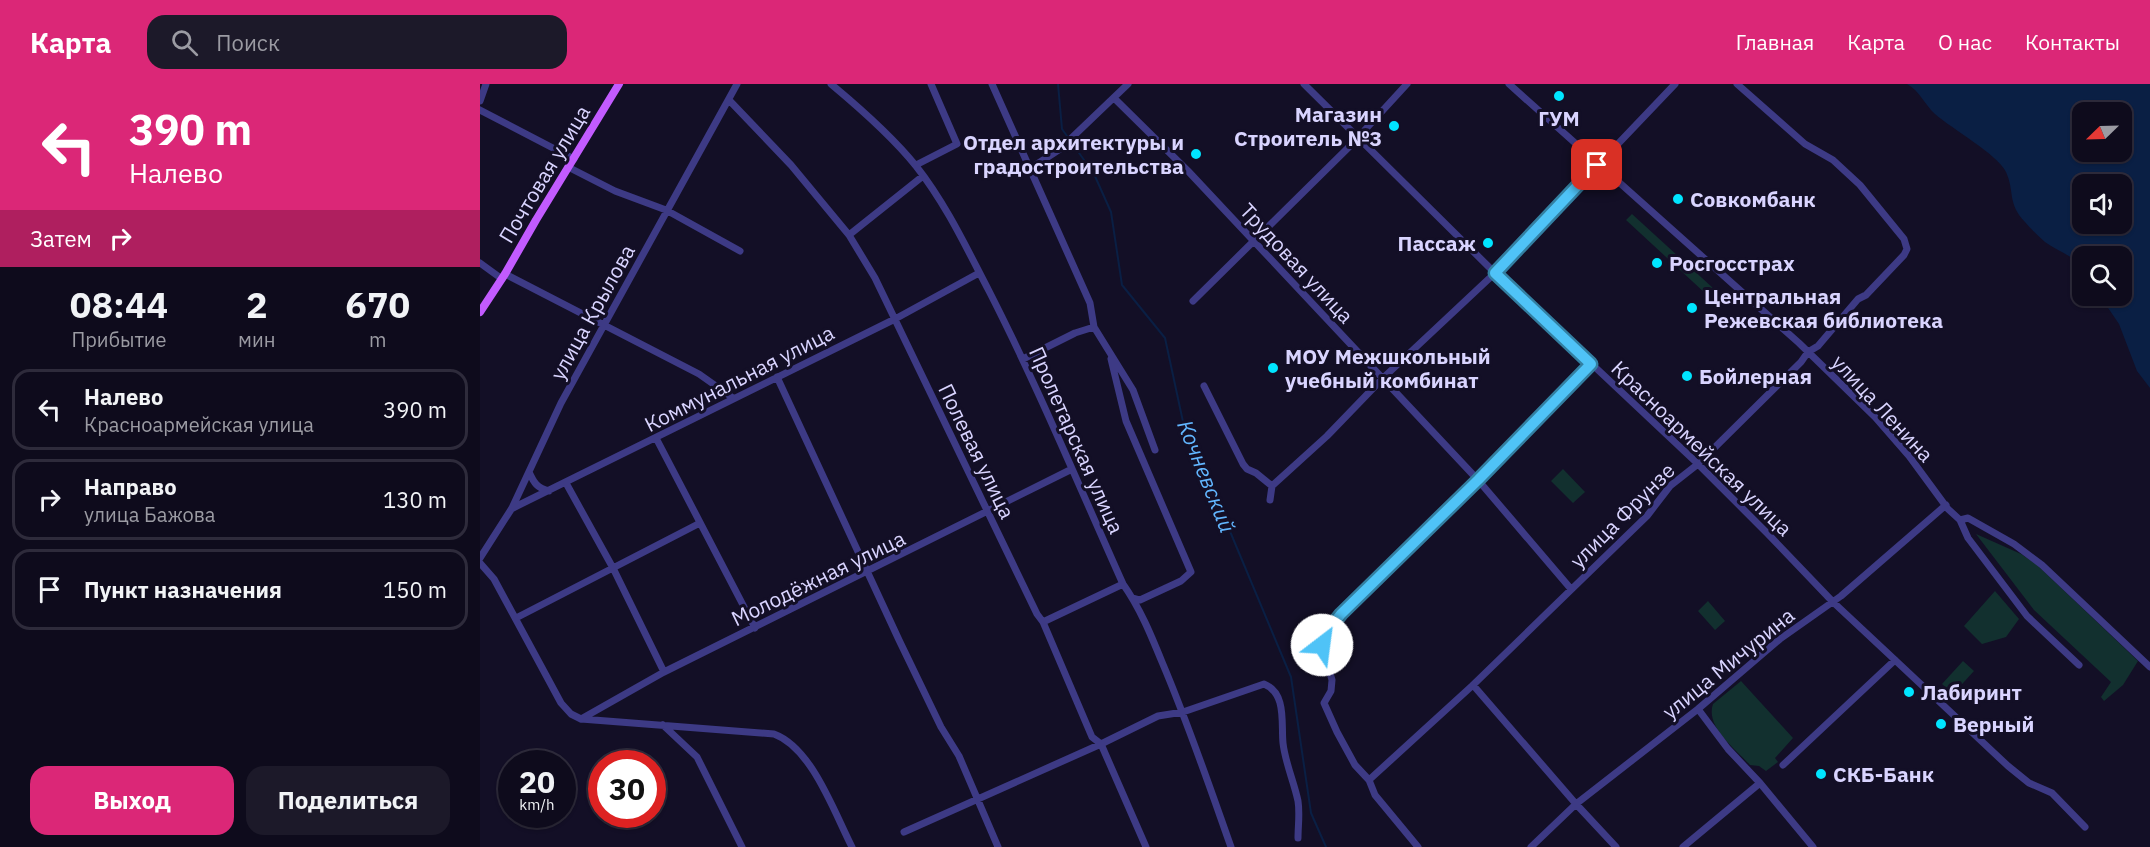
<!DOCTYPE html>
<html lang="ru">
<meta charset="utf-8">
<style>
body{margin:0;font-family:"IBM Plex Sans",sans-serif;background:#1c1929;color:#f1f3f6;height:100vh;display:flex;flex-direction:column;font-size:22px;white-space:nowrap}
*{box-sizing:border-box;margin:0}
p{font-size:20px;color:#9b9ba3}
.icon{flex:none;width:33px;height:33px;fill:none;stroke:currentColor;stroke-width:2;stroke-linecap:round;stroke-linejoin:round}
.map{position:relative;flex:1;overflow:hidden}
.side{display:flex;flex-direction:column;background:#0e0b1c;width:480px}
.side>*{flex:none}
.banner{background:#db2777;color:#fff;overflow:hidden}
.needle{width:39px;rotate:247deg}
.tools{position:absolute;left:1592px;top:18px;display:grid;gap:12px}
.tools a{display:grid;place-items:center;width:60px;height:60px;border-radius:12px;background:#0e0b1c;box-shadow:0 2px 4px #0004,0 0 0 2px #2e2b3b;font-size:30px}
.speed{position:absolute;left:18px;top:666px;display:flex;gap:12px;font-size:30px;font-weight:700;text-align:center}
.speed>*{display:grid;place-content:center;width:78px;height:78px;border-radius:50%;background:#0e0b1c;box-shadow:0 2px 4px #0004,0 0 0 2px #2e2b3b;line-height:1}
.speed small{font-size:15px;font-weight:400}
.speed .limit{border:9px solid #d22;background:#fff;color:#111}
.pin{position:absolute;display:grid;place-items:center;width:51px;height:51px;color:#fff;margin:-26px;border-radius:12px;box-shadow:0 3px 9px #0006}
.me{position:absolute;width:66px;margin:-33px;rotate:30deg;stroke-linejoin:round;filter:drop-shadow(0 0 4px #0008)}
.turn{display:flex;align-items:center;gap:21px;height:126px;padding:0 30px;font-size:27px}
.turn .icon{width:78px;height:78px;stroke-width:2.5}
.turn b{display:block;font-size:42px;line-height:51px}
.then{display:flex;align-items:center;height:57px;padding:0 30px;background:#0003;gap:12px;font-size:22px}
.eta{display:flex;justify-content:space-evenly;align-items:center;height:102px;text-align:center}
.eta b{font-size:36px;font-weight:800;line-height:42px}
.cta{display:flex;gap:12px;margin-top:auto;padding:12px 30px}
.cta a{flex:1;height:69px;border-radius:18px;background:#db2777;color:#fff;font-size:24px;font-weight:800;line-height:69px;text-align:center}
.cta a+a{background:#1c1929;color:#f1f3f6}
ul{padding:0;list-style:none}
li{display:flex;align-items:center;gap:18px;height:81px;margin:0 12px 9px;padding:0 18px;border:3px solid #2e2b3b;border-radius:18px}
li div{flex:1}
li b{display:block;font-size:22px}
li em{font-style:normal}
header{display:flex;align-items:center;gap:36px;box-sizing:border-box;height:84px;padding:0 30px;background:#db2777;color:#fff}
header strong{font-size:28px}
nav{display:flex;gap:33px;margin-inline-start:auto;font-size:21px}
.search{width:420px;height:54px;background:#1c1929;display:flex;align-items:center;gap:15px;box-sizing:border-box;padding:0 21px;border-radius:18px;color:#9b9ba3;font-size:22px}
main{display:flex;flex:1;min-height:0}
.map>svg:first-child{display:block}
.green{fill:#12302f}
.water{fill:#0a1f44;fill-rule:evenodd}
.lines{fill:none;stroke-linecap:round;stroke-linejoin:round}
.stream{stroke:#0a1f44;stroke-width:2}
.minor{stroke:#3d3a85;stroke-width:7}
.major{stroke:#c25bff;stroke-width:8}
.route-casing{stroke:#337fa1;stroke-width:15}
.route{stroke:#4fc3f7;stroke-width:10}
.poi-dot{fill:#00e5ff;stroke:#130f26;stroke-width:2}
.labels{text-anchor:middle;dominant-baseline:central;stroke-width:6;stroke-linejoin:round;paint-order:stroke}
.poi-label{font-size:21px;font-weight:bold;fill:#d9d4ff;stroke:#130f26;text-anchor:start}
.street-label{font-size:21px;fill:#d9d4ff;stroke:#130f26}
.water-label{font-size:22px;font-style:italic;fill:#62b6ff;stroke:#130f26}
</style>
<header>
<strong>Карта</strong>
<div class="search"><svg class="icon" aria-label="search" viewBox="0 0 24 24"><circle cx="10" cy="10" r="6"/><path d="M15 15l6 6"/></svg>Поиск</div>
<nav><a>Главная</a><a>Карта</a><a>О нас</a><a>Контакты</a></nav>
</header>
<main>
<section class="side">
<div class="banner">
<div class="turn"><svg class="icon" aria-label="left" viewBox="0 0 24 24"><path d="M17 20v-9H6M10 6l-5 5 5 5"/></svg><div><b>390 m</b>Налево</div></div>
<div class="then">Затем<svg class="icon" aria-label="right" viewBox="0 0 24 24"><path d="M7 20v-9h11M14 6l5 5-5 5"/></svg></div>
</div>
<div class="eta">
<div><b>08:44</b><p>Прибытие</p></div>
<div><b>2</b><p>мин</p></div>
<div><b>670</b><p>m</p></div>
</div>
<ul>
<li><svg class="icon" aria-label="left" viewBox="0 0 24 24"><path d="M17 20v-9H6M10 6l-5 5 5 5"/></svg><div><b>Налево</b><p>Красноармейская улица</p></div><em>390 m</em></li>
<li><svg class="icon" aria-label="right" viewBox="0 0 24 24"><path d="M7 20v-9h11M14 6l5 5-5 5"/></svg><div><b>Направо</b><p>улица Бажова</p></div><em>130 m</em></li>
<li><svg class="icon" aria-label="arrive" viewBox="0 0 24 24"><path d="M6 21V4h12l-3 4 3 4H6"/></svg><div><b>Пункт назначения</b></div><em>150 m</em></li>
</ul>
<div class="cta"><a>Выход</a><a>Поделиться</a></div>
</section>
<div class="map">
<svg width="1670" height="763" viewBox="0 0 1670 763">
<rect width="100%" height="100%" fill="#130f26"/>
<path class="green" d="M1152,130l93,85 -6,7 -93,-86z
M1083,385l22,23 -12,11 -22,-22z
M1496,450l45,20 15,10 102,97 -15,24 -19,16 -3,-4 10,-15 -77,-72z
M1515,507l24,28 -13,18 -24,7 -18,-18z
M1228,517l17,20 -10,9 -17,-19z
M1483,577l11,10 -21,23 -11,-10z
M1261,597l52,57 -18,20 3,4 -12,9 -7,-5 -9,-1c-14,-16 -45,-38 -37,-61z"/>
<path class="water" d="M1427,0h243v304l-13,-17 -18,-47 -19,-28h21v-40h-39v12c-9,-13 -25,-17 -37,-26 -7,-6 -14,-13 -20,-20 -18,-19 -10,-30 -19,-50 -9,-18 -54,-43 -71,-58 -11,-10 -15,-23 -28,-30zM1602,28h39v40h-39zM1602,100h39v40h-39z"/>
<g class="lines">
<path class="stream" d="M578,0l4,45 32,45 17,38 11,73 43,53 20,93 18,26 5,33 16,27 67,160 20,136 15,34"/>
<path class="minor" d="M351,0c30,25 61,52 85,82 30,38 51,83 73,125 49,96 90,195 134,293 17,24 28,51 39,78 26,61 47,123 69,185
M512,0l98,219 4,24 39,63 22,60
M824,0l191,189 203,191 70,70 65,68 62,58 113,106 21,17 23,10 33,34
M1029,0l290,259 76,74 34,39 39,53 12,11 8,-2 46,26 28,21 108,102
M634,14l74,73 290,309 93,109
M249,16l62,65 58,70 26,43 162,336 6,8 49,115 9,7 45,103
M0,17l6,-17
M0,26l94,49
M436,81l41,-21 -26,-60
M88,83l47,24 51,19 74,41
M551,84l29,-19 68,-65
M369,151l74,-59
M0,179l22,16
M25,190l194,100 34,24
M713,217l159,-157 55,-60
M543,275l52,-26 19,-6
M631,275l15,62 65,151 -10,9 -41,19 -7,-2
M297,293l122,263 42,87 18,29 39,91
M724,302l39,78 4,5 9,4 16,13
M176,354l99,190
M49,388c5,11 8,16 20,19
M86,399l47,85 51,104
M790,416l2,-14 55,-50 55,-57 113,-106 180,-189
M33,424l382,-189 84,-46
M1480,436l8,18 59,78 52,49
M0,474l32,-50 49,-105 176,-319
M0,479l14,16 67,124 10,11 10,5 193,15c38,14 60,78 78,113
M36,534l184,-95
M563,538l80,-38
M993,601l103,119 40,43
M1218,625l30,40 32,34 53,64
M101,635l83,-47 408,-203
M183,641l34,32 45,90
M1303,681l112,-105
M889,696l104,-95 174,-169 23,-30 28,-22 103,-102 7,-10 10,-6 40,-47 8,-4 38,-40 3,-6 -3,-10 -44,-54 -27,-25 -28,-16 -68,-60
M424,748l197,-88 57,-28 25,-4 81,-28c23,9 17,40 19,59 2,19 11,39 15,58 2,12 0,25 0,37
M938,763l-43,-52 -6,-15 -14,-15 -18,-33 -13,-29 7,-12 1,-11 -10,-35 4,-11 15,-20 137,-134 113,-116
M1051,763l45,-43 122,-95 82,-70 61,-43 105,-91
M1203,763l77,-64"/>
<path class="major" d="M0,228l25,-38 31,-54 83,-136"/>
</g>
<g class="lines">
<g class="route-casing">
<path id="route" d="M842,561l4,-12 15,-19 137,-134 113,-116 -96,-91 102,-108"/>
</g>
<use href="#route" class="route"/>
</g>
<g class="poi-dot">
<circle cx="1079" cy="12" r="6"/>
<circle cx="914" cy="42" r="6"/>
<circle cx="716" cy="70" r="6"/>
<circle cx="1198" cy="115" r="6"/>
<circle cx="1008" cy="159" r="6"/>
<circle cx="1177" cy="179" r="6"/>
<circle cx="1212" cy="224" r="6"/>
<circle cx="793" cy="284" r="6"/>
<circle cx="1207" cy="292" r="6"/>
<circle cx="1429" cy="608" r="6"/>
<circle cx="1461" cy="640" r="6"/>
<circle cx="1341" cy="690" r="6"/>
</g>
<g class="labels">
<g class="poi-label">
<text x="902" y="30" text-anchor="end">Магазин<tspan x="902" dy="24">Строитель №3</tspan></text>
<text x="1079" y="34" text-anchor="middle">ГУМ</text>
<text x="704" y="58" text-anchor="end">Отдел архитектуры и<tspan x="704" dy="24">градостроительства</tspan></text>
<text x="1210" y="115">Совкомбанк</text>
<text x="996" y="159" text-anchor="end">Пассаж</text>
<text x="1189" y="179">Росгосстрах</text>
<text x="1224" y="212">Центральная<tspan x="1224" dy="24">Режевская библиотека</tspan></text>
<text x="805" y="272">МОУ Межшкольный<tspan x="805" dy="24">учебный комбинат</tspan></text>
<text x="1219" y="292">Бойлерная</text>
<text x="1441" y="608">Лабиринт</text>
<text x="1473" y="640">Верный</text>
<text x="1353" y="690">СКБ-Банк</text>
</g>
<g class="street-label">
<text transform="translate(64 90) rotate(-59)">Почтовая улица</text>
<text transform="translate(817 179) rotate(47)">Трудовая улица</text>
<text transform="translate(112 228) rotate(-61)">улица Крылова</text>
<text transform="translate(259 294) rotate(-27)">Коммунальная улица</text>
<text transform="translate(1403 324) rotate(47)">улица Ленина</text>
<text transform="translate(597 356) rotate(66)">Пролетарская улица</text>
<text transform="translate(1222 364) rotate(44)">Красноармейская улица</text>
<text transform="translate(497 367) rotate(64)">Полевая улица</text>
<text transform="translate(1142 431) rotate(-45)">улица Фрунзе</text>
<text transform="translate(338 494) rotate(-26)">Молодёжная улица</text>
<text transform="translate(1248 579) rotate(-39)">улица Мичурина</text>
</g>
<g class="water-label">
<text transform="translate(727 392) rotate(68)">Кочневский</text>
</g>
</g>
</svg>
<div class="tools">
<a><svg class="needle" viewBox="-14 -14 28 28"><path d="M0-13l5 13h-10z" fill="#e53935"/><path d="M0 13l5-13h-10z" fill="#9b9ba3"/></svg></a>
<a><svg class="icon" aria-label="sound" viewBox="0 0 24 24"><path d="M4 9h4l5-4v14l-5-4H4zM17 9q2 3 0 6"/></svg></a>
<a><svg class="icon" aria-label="search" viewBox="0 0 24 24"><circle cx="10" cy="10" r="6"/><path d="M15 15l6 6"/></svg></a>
</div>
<div class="speed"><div>20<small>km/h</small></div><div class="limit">30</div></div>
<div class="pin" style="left:1117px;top:81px;background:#d93025"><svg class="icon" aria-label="arrive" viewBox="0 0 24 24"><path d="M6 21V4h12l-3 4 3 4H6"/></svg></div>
<svg class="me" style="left:842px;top:561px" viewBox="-20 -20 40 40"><circle r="19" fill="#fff"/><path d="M0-13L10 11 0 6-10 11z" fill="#4fc3f7"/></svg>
</div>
</main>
